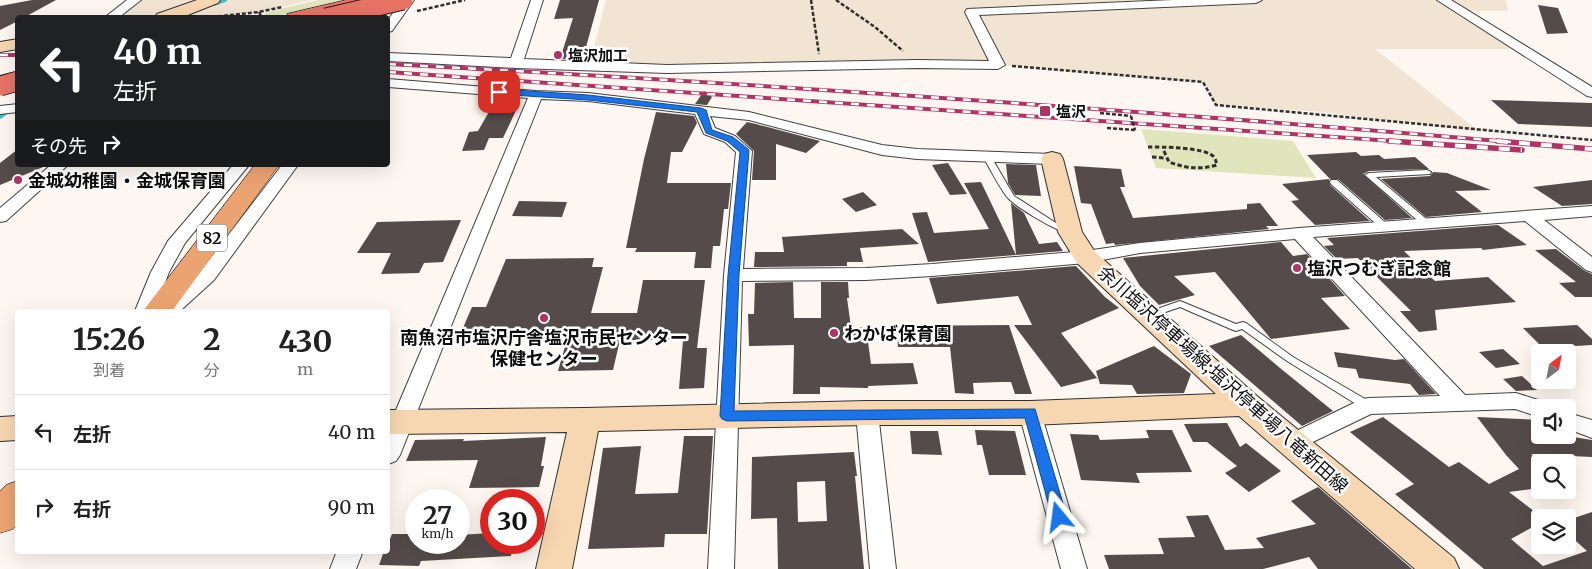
<!DOCTYPE html>
<html lang="ja">
<meta charset="utf-8">
<style>
body{margin:0;font-family:Merriweather,"Noto Sans JP",serif;background:#f2f2f2;color:#222;height:100vh;display:flex;flex-direction:column;font-size:19px;white-space:nowrap}
*{box-sizing:border-box;margin:0}
p{font-size:16px;color:#767676}
.icon{flex:none;width:28px;height:28px;fill:none;stroke:currentColor;stroke-width:2;stroke-linecap:round;stroke-linejoin:round}
.map{position:relative;flex:1;overflow:hidden}
.details{position:absolute;left:15px;top:309px;width:375px;height:245px;display:flex;flex-direction:column;background:#fff;border-radius:5px;box-shadow:0 5px 20px #0002}
.details>*{flex:none}
.banner{position:absolute;left:15px;top:15px;width:375px;height:152px;border-radius:5px;box-shadow:0 5px 20px #0002;background:#202124;color:#fff;overflow:hidden}
.needle{width:32px;rotate:32deg}
.buttons{position:absolute;left:1531px;top:344px;display:grid;gap:10px}
.buttons a{display:grid;place-items:center;width:45px;height:45px;border-radius:5px;background:#fff;box-shadow:0 5px 20px #0002;font-size:25px}
.speed{position:absolute;left:405px;top:489px;display:flex;gap:10px;font-size:25px;font-weight:700;text-align:center}
.speed>*{display:grid;place-content:center;width:65px;height:65px;border-radius:50%;background:#fff;box-shadow:0 5px 20px #0002;line-height:1}
.speed small{font-size:12px;font-weight:400}
.speed .limit{border:8px solid #d22;background:#fff;color:#111}
.pin{position:absolute;display:grid;place-items:center;width:42px;height:42px;color:#fff;margin:-21px;border-radius:10px;box-shadow:0 2px 8px #0006}
.me{position:absolute;width:55px;margin:-28px;rotate:344deg;stroke-linejoin:round;filter:drop-shadow(0 0 4px #0008)}
.turn{display:flex;align-items:center;gap:18px;height:105px;padding:0 15px;font-size:22px}
.turn .icon{width:65px;height:65px;stroke-width:2.5}
.turn b{display:block;font-size:35px;line-height:42px}
.then{display:flex;align-items:center;height:48px;padding:0 15px;background:#0003;gap:10px;font-size:19px}
.eta{display:flex;justify-content:space-evenly;align-items:center;height:85px;text-align:center}
.eta b{font-size:30px;font-weight:700;line-height:35px}
ul{padding:0;list-style:none}
li{display:flex;align-items:center;gap:15px;height:75px;padding:0 15px;border-top:1px solid #e0e0e0}
li div{flex:1}
li b{display:block;font-size:19px}
li em{font-style:normal}
.map>svg:first-child{display:block}
.farmland{fill:#f1e4d2}
.green{fill:#e0e5bc}
.lines{fill:none;stroke-linecap:round;stroke-linejoin:round}
.stream{stroke:#47bbc1;stroke-width:4}
.building{fill:#554b4b;fill-rule:evenodd}
.lane-casing{stroke:#414141;stroke-width:2}
.street-casing{stroke:#414141;stroke-width:2}
.secondary-casing{stroke:#303030;stroke-width:2}
.primary-casing{stroke:#1f1f1f;stroke-width:1}
.highway-casing{stroke:#1f1f1f;stroke-width:1}
.path-far1{stroke:#303030;stroke-width:2.5;stroke-dasharray:4 2;stroke-linecap:butt}
.path{stroke:#303030;stroke-width:3;stroke-dasharray:4.5 2.5;stroke-linecap:butt}
.lane{fill:#fff;fill-rule:evenodd}
.street{fill:#fff;fill-rule:evenodd}
.secondary{fill:#f7d7b1;fill-rule:evenodd}
.primary{fill:#eca372;fill-rule:evenodd}
.highway{fill:#e77365;fill-rule:evenodd}
.rail-far1-casing{stroke:#b13365;stroke-width:4}
.rail-casing{stroke:#b13365;stroke-width:5.5}
.rail-far1{stroke:#fff;stroke-width:2.5;stroke-dasharray:8;stroke-linecap:butt}
.rail{stroke:#fff;stroke-width:4;stroke-dasharray:11;stroke-linecap:butt}
.highway-bridge-casing{stroke:#1f1f1f;stroke-width:21;stroke-linecap:butt}
.path-bridge{stroke:#303030;stroke-width:2.5;stroke-dasharray:4 2;stroke-linecap:butt}
.highway-bridge{stroke:#e77365;stroke-width:19}
.route{fill:#1a73e8;stroke:#114b97}
.poi-dot{fill:#b13365;stroke:#fff;stroke-width:2}
.labels{text-anchor:middle;dominant-baseline:central;stroke-width:5;stroke-linejoin:round;paint-order:stroke}
.far-poi-label{font-size:15px;font-weight:bold;fill:#0e0e0e;stroke:#fff;text-anchor:start}
.shield{fill:#fff;stroke:#565656;stroke-width:1}
.shield-label{font-size:16px;font-weight:bold;fill:#0e0e0e}
.poi-label{font-size:18px;font-weight:bold;fill:#0e0e0e;stroke:#fff;text-anchor:start}
.street-label{font-size:18px;fill:#0e0e0e;stroke:#fff}
</style>
<div class="map">
<svg width="1592" height="569" viewBox="0 0 1592 569">
<rect width="100%" height="100%" fill="#fef6f0"/>
<path class="farmland" d="M135,0h177l-53,12 -52,5 -97,1z
M606,0h900l2,11h-45l58,38h-146l105,83 -157,-20 -107,-7 -13,-23 -205,-17 -409,2z"/>
<path class="green" d="M318,0h32l-78,17h-4l-4,-4z
M1141,129l152,12 23,37 -160,-10z"/>
<g class="lines">
<path class="stream" d="M213,4l12,-4
M0,117l18,-13"/>
</g>
<path class="building" d="M32,0h24l-33,18h-5v3l-18,9v-24z
M560,0h39l-16,58 -23,1 13,-41 -19,1z
M1538,5l20,3 10,25 -21,1z
M704,91l8,6 -5,8 -12,-1z
M1491,100l101,3v24l-74,-3z
M494,103l25,1 -16,34h-14l-5,12 -22,1 7,-19 9,-1z
M656,112l38,4 3,7 -15,29h-11l-4,31h64l-3,26h-4l-4,37h-7l-2,22h-17l2,-16h-61l2,-4h-11l18,-89z
M747,122l9,2 64,17 -14,12 -30,-9v36h-24l2,-29 -18,-17z
M18,149v16h30l-48,20v-22z
M1356,152l5,4 18,-1 5,4 31,-2 14,12 -60,2 -6,3 49,44 -27,2 -47,-41h-8l-23,-24z
M948,163l19,31 -17,1 -18,-30z
M1006,164l30,1 5,31 -26,-1 -7,-12z
M1074,166l47,3 4,18h-5l13,31 114,-9v-5l13,-1 18,23h-12l3,3 -154,16 -1,-2 -8,1 -15,-40 -10,-1z
M1433,172l14,1 44,17 -36,1 27,21 -56,5 -45,-38 49,-3z
M1329,179l1,6 40,36 -55,4 -24,-24 8,-1 -17,-16z
M1592,180v24l-30,2 -29,-19z
M981,182l35,73 -88,7 -16,-49 15,-1 7,21 55,-4 -25,-46z
M863,192l14,13 -21,7 -14,-13z
M519,201l48,1 -5,15 -50,-1z
M1011,203l13,10 15,31 18,-2 6,9 -47,4z
M461,220l-18,42 -19,1 -5,10 -38,1 10,-21h-34l20,-31z
M1498,225l29,20 -44,5 -2,-2 -77,3 31,30 53,-4 28,25 -81,8 2,20 -18,2 -19,-21h11l-53,-53 -21,1 -13,-13 10,-1 -7,-7z
M902,229l17,15 -59,4 3,14h-16v4l-93,1 1,-15h29l-2,-15z
M1281,242l12,14 14,-2 38,42 -24,2 29,31 -79,10 -56,-67 -41,4 21,19 -36,10 -19,-19 -17,-28z
M1556,249l29,22 7,3v23h-17l-16,-14 17,-1 -41,-32z
M594,258l-2,9h11l-12,46h46l6,-33h62l-8,68h10l-3,40 -25,1 4,-49h-63l-7,30 -55,1 8,-28h-35l2,-6h-74l13,-30h14l20,-48z
M1076,266l29,31 14,11 -58,25 36,45 -36,9 -47,-62h18l-14,-29 -81,8 -8,-26z
M793,282l1,36h27v-36h27l1,16h-2l4,29h15l5,37 42,-1 5,21 -50,2v2l-48,-1v7h-27l1,-49 -45,1 -1,-32h6l1,-31z
M1009,325l23,69h-17l-4,-12h-10l-28,1 1,11 -19,-1 -5,-46h-52l-2,-21z
M1577,325l15,14v6l-49,3 -20,-20z
M1241,335l39,33 53,43 -31,15 -93,-80z
M1154,346l37,28 -7,19 -47,1 -5,-9 -32,-1 -4,-13z
M1503,349l17,15 -24,4 -17,-16z
M1334,352l61,8 9,-1 32,35 -17,1 -9,-11 -51,-6 -3,-9 -18,-2z
M1522,376l15,14 -21,1 -13,-12z
M1383,417l66,50 10,-5 30,22 30,-15 -13,-14 -29,-38 63,3v15h21l31,5v17l-61,-3 9,8v26l-31,4 34,26h-3v5l-29,16 32,27 44,-15 -19,-17v-14l24,-8v57h-108l-89,-75 19,-10 -64,-52z
M1227,423l13,24 6,-4 35,28 -32,21 -24,-19 12,-7 -30,-24h-14l-9,-18z
M975,430l40,1 11,44h-37l-7,-30h-5z
M1146,430h26l20,42 -56,1 4,10 -59,-3 -11,-46 28,1 2,5 49,-2z
M910,431h28l4,24 -30,-1z
M684,436h29l-6,98h-42l-1,13 -76,2 15,-101 38,-2 -6,48 43,-1z
M546,437l-5,29h3l-5,21 -70,1 9,-28 -72,1 9,-21 49,-1 -1,2z
M854,452l3,24h-2l9,93h-86l-1,-51 -26,1 1,-62zM825,481l2,40 -29,1 -1,-40z
M1318,487l94,82h-94l-9,-12 -46,12h-154l-5,-14 60,-1 -6,-16 37,-1 -9,-21 22,-1 17,35 39,-2 -8,-10 60,-14 -25,-23z
M491,533v9h23l-3,14 -90,5 -2,5 -40,-1 5,-14h4v-7l4,-10h24v8h43v-7z"/>
<g class="lines">
<g class="lane-casing">
<path id="lane" d="M984,155h6l24,41 42,27 14,6 1,2 -1,2c-10,1 -56,-27 -63,-36 -9,-12 -16,-27 -24,-40z
M1427,170l4,2 -1,2 -54,3 54,45 1,2 -4,2h-3l-59,-51 4,-2z
M1331,180h6l51,45 1,2 -1,2h-6l-51,-45 -1,-2z
M1180,301l56,23 7,-2 3,1 47,34 79,46 1,3 -1,3 -4,1 -4,-1 -77,-48 -45,-32 -6,2 -3,-1 -53,-23 -29,10 -5,-3 2,-2z"/>
</g>
<g class="street-casing">
<path id="street" d="M127,0h14l-23,18h-14z
M402,0h12l-22,31 -4,1v-12z
M531,0h12l-19,59 143,6 251,-5 71,1 -24,-49 2,-3 206,-9h89l-6,3 -277,12 26,50 -7,4 -80,-1 -251,5 -151,-5 -128,-7v-8l123,5z
M1437,0h14l141,87v10l-5,-1z
M388,79l148,12 52,2 161,19 133,33 35,4 135,5 6,2 2,3 -2,3 -6,2 -135,-5 -35,-4 -133,-35 -39,-4 5,12 20,8 17,15 -9,118 123,-1 66,-4 154,-13 54,-8 159,-15 293,-22v10l-48,4 48,37v15l-6,-2 -61,-49 -212,16 152,158 51,-2 32,10 2,5h-10v9l-25,-8 -144,5 -79,38 -8,-3 -3,-6 3,-6 76,-37 8,-2 72,-2 -145,-157 -155,14 -54,10 -154,13 -66,4 -124,1 -8,288h-26l16,-294 12,-123 -11,-10 -21,-8 -9,-20 -107,-13 -47,-2 -141,356 -4,6 -8,3v-35l140,-331 -140,-11z
M18,104v8l-18,2v-8z
M51,165h17l-62,56 -6,1v-14z
M233,165h16l-64,78 -16,29 -14,39h-20l16,-39 17,-31z
M282,165h16l-84,115 -34,31h-22l3,-5 39,-34z
M867,405l8,2 3,6 18,156h-26l-14,-156 3,-6z
M1030,405l8,2 3,6 46,156h-26l-42,-156 3,-6z
M1568,413l24,7v18l-24,-9z
M337,551h26l-7,18h-26z"/>
</g>
<g class="secondary-casing">
<path id="secondary" d="M197,0h23l-2,3 -38,15h-25l2,-4z
M18,39v10l-18,3v-10z
M1052,152l8,2 3,5 19,73 13,20 162,144 197,162 5,11h-44l-176,-153 -209,9h-163l-269,6 -26,138h-36l31,-137 -179,2v-24l197,-2 282,-7h163l186,-7 -139,-131 -19,-31 -17,-73 3,-5z
M18,416v24l-18,1v-24z"/>
</g>
<g class="primary-casing">
<path id="primary" d="M255,165h24l-107,146h-29z
M18,481v42l-5,6 -13,4v-42l6,-6z"/>
</g>
<g class="highway-casing">
<path id="highway" d="M346,0h15l3,3 -3,4 -44,11h-32l2,-4z"/>
</g>
<path class="path-far1" d="M811,0l8,54
M836,0l39,27 28,24
M417,11l48,-11
M259,12l3,6
M212,17l47,-5 23,-5
M1012,66l191,16 13,23 376,35
M1100,113l31,3
M1107,128l28,2"/>
<path class="path" d="M1148,147c13,0 58,0 66,10 2,3 2,5 3,8 -17,5 -32,3 -48,-3l-6,-13
M1152,157l13,1"/>
<use href="#lane" class="lane"/>
<use href="#street" class="street"/>
<use href="#secondary" class="secondary"/>
<use href="#primary" class="primary"/>
<use href="#highway" class="highway"/>
<g class="rail-far1-casing">
<path id="rail-far1" d="M0,55h18
M388,64c375,20 749,46 1123,78
M388,72l1019,70"/>
</g>
<g class="rail-casing">
<path id="rail" d="M1389,141l133,9
M1497,141l95,8"/>
</g>
<use href="#rail-far1" class="rail-far1"/>
<use href="#rail" class="rail"/>
<g class="highway-bridge-casing">
<path id="highway-bridge" d="M326,18l77,-18
M0,86l18,-5"/>
</g>
<path class="path-bridge" d="M1131,116l4,14"/>
<use href="#highway-bridge" class="highway-bridge"/>
</g>
<path class="route" d="M499,89l89,6 113,13 5,2 6,20 21,7 15,12 1,2 -10,124 -5,136 301,-2 32,108 -2,4 -6,2 -5,-2 -2,-4 -27,-99 -298,3 -5,-2 -2,-3 8,-141 12,-123 -13,-11 -21,-8 -9,-21 -109,-12 -92,-6 -2,-2z"/>
<g class="poi-dot">
<circle cx="558" cy="55" r="5"/>
<rect x="1039" y="105" width="12" height="12" rx="2.5"/>
<circle cx="18" cy="180" r="5"/>
<circle cx="1297" cy="268" r="5"/>
<circle cx="544" cy="318" r="5"/>
<circle cx="834" cy="333" r="5"/>
</g>
<g class="labels">
<g class="far-poi-label">
<text x="568" y="55">塩沢加工</text>
<text x="1056" y="111">塩沢</text>
</g>
<rect class="shield" x="197" y="224.5" width="30" height="27" rx="4"/>
<g class="shield-label">
<text x="212" y="238">82</text>
</g>
<g class="poi-label">
<text x="28" y="180">金城幼稚園・金城保育園</text>
<text x="1307" y="268">塩沢つむぎ記念館</text>
<text x="844" y="333">わかば保育園</text>
<text x="544" y="337" text-anchor="middle">南魚沼市塩沢庁舎塩沢市民センター<tspan x="544" dy="21">保健センター</tspan></text>
</g>
<g class="street-label">
<text transform="translate(1223 379) rotate(42)">余川塩沢停車場線;塩沢停車場八竜新田線</text>
</g>
</g>
</svg>
<div class="buttons">
<a><svg class="needle" viewBox="-14 -14 28 28"><path d="M0-13l5 13h-10z" fill="#e53935"/><path d="M0 13l5-13h-10z" fill="#767676"/></svg></a>
<a><svg class="icon" aria-label="sound" viewBox="0 0 24 24"><path d="M4 9h4l5-4v14l-5-4H4zM17 9q2 3 0 6"/></svg></a>
<a><svg class="icon" aria-label="search" viewBox="0 0 24 24"><circle cx="10" cy="10" r="6"/><path d="M15 15l6 6"/></svg></a>
<a><svg class="icon" aria-label="layers" viewBox="0 0 24 24"><path d="M12 4l9 5-9 5-9-5zM3 14l9 5 9-5"/></svg></a>
</div>
<div class="speed"><div>27<small>km/h</small></div><div class="limit">30</div></div>
<div class="pin" style="left:499px;top:92px;background:#d93025"><svg class="icon" aria-label="arrive" viewBox="0 0 24 24"><path d="M6 21V4h12l-3 4 3 4H6"/></svg></div>
<svg class="me" style="left:1059px;top:517px" viewBox="-20 -20 40 40"><path d="M0-17L14 15 0 8-14 15z" fill="#1a73e8" stroke="#fff" stroke-width="4"/></svg>
<div class="banner">
<div class="turn"><svg class="icon" aria-label="left" viewBox="0 0 24 24"><path d="M17 20v-9H6M10 6l-5 5 5 5"/></svg><div><b>40 m</b>左折</div></div>
<div class="then">その先<svg class="icon" aria-label="right" viewBox="0 0 24 24"><path d="M7 20v-9h11M14 6l5 5-5 5"/></svg></div>
</div>
<section class="details">
<div class="eta">
<div><b>15:26</b><p>到着</p></div>
<div><b>2</b><p>分</p></div>
<div><b>430</b><p>m</p></div>
</div>
<ul>
<li><svg class="icon" aria-label="left" viewBox="0 0 24 24"><path d="M17 20v-9H6M10 6l-5 5 5 5"/></svg><div><b>左折</b></div><em>40 m</em></li>
<li><svg class="icon" aria-label="right" viewBox="0 0 24 24"><path d="M7 20v-9h11M14 6l5 5-5 5"/></svg><div><b>右折</b></div><em>90 m</em></li>
</ul>
</section>
</div>
